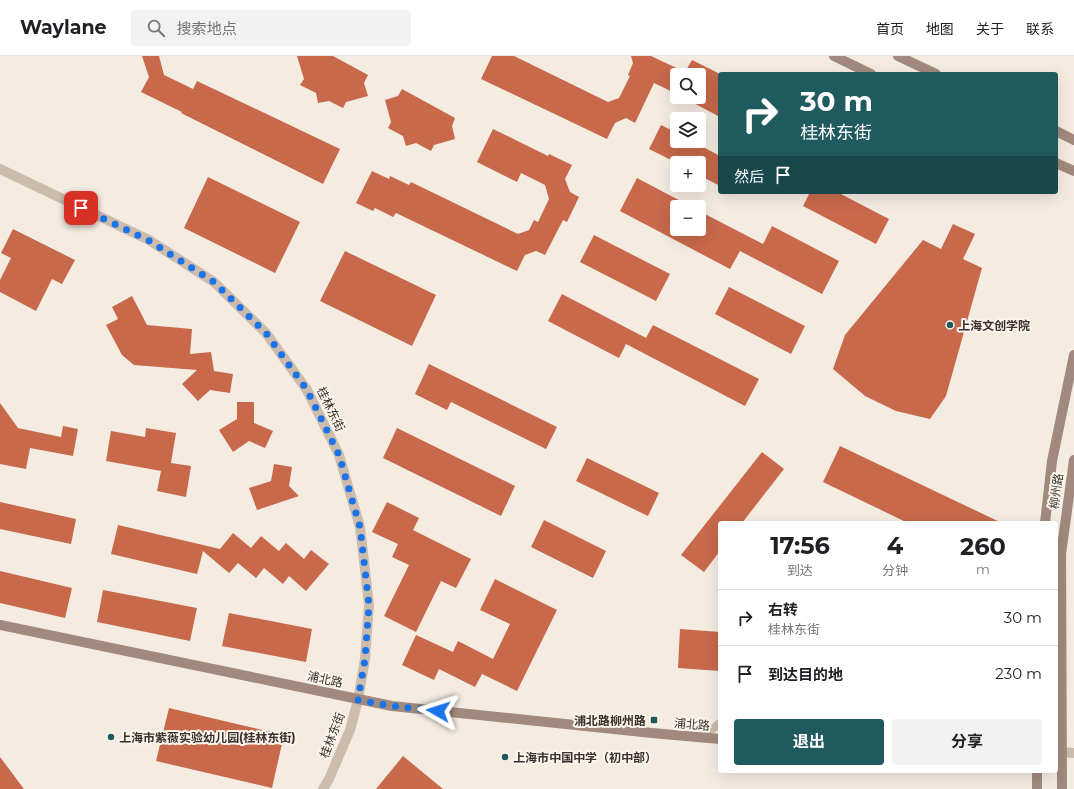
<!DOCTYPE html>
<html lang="zh">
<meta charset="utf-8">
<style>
body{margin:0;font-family:Montserrat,"Noto Sans SC",sans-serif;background:#f2f2f2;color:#202124;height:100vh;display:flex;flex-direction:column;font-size:15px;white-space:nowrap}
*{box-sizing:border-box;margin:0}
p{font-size:13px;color:#757577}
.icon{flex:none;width:22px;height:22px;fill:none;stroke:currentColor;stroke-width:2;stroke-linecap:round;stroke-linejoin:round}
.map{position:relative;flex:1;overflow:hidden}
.details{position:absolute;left:718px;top:465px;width:340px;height:252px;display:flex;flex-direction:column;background:#fff;border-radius:4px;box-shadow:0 4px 16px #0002}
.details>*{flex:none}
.banner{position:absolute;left:718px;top:16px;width:340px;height:122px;border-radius:4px;box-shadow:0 4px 16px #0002;background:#1f5a5e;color:#fff;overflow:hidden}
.tools{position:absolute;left:670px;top:12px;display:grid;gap:8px}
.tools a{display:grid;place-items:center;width:36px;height:36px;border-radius:4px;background:#fff;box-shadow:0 4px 16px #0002;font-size:20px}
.pin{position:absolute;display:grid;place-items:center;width:34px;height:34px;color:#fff;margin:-17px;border-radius:8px;box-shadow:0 2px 6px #0006}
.me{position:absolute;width:44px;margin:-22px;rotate:276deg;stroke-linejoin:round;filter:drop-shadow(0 0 3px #0008)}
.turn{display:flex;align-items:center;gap:14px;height:84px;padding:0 16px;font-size:18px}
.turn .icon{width:52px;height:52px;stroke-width:2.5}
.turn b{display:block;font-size:28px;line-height:34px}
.then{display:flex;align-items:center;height:38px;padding:0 16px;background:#0003;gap:8px;font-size:15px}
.eta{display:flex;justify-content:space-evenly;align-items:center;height:68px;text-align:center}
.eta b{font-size:24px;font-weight:700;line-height:28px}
.primary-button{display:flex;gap:8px;margin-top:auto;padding:8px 16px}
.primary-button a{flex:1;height:46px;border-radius:4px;background:#1f5a5e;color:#fff;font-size:16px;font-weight:700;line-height:46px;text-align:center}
.primary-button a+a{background:#f2f2f2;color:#202124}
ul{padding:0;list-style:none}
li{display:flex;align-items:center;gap:12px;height:56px;padding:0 16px;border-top:1px solid #e0e0e0}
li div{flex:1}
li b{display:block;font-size:15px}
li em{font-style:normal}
header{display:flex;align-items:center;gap:24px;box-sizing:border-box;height:56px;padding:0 20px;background:#fff;border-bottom:1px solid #e0e0e0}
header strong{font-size:19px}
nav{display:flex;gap:22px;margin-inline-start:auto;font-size:14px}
.search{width:280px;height:36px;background:#f2f2f2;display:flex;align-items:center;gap:10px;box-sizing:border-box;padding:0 14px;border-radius:4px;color:#757577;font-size:15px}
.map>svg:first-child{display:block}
.building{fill:#c8694b}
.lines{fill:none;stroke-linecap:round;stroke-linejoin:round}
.lane{stroke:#cdbbac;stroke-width:8}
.street{stroke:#cdbbac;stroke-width:10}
.secondary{stroke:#a18a7d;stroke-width:10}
.route{stroke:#1a73e8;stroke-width:7;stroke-dasharray:0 12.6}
.poi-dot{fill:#1f5a5e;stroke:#fbf5ee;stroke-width:1.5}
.labels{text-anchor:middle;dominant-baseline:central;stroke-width:4;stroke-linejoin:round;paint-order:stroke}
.poi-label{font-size:12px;font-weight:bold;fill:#3b302b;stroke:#fbf5ee;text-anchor:start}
.street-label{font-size:12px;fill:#3b302b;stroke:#fbf5ee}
</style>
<header>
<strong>Waylane</strong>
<div class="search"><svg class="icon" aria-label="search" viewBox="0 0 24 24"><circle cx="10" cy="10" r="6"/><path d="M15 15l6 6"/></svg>搜索地点</div>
<nav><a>首页</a><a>地图</a><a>关于</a><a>联系</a></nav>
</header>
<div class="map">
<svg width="1074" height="733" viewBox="0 0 1074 733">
<rect width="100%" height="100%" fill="#f4ebe1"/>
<path class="building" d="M142,0h17l5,19 29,14 4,-8 143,68 -17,35 -142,-71 1,-1 -41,-20 8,-15z
M297,0h36l35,19 -4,8 4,13 -22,6 -3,6 -14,-7 -11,2 -2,-10 -16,-8 4,-6z
M492,0h22l94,46 11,-4 11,-22 -2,-1 5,-12 -2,-7h20l34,16 7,-12 28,14v43l-38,-20h17v-22h-22v19l-23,-11 -19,40 -9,-5 -11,5 -8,16 -126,-60z
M402,33l53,29 -3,8 3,13 -21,6 -3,6 -15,-8 -10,3 -3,-10 -15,-8 3,-6 -6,-22 13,-4z
M661,69l16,8v8h15l28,15v30l-21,-11v-12h-22l-28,-14z
M493,73l55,27 1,-2 23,11 -7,14 5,13 9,5 -12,25 -4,-2 -18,35 -9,-4 -11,4 -8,16 -121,-58 -3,4 -18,-9 -2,3 -17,-8 16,-32 17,8 1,-3 19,9 2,-3 107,52 11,-4 5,-10 4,2 11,-23 -4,-14 -24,-12 -4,9 -40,-20z
M208,121l92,45 -25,51 -91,-45z
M637,122l55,29h-15v22h22v-18l64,33 9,-18 67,35 -17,33 -82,-43 -10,18 -110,-58z
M810,136h27l52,27 -13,25 -73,-38z
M953,168l22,10 -12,25 19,9 -36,128 -16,23 -34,-8 -31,-15 -32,-27 12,-34 78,-95 18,9z
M13,173l62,31 -13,24 -10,-5 -16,32 -36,-19v-12l11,-22 -10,-5z
M594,179l76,39 -14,27 -76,-39z
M345,195l91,44 -24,51 -92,-45z
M729,231l76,39 -14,28 -76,-40z
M562,238l84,44 7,-13 106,54 -14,27 -119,-62 -7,14 -71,-37z
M132,240l15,29 45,4 -2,25 21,-2 3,19 19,3 -3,19 -20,-3 -12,11 -16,-17 15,-14 -63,-5 -12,-10 -16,-30 12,-6 -6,-12z
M429,308l128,63 -11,22 -95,-47 -4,8 -32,-16z
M237,346h17v21l19,8 -8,17 -16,-7 -16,11 -14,-22 18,-11z
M0,347l18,25 43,9 2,-11 15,3 -5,27 -43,-8 -4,21 -26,-5z
M146,372l30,5 -5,30 20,3 -5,31 -29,-6 4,-20 -55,-10 5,-30 34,6z
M397,372l118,58 -14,30 -118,-58z
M840,390l162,77h-94l-85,-41z
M762,396l22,17 -42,54h-22v28l-16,21 -23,-17z
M587,402l72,35 -11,23 -72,-35z
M274,408l18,3 -3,19 10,10 -42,14 -8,-22 22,-7z
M0,446l76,17 -5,25 -71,-15z
M387,446l32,16 -6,12 58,29 -15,29 -15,-7 -25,51 -32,-16 25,-51 -17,-8 6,-13 -26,-12z
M544,464l62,31 -13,27 -62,-31z
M118,469l102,24 13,-16 18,15 10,-12 18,15 7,-8 18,16 7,-9 18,14 -23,27 -17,-15 -6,8 -19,-16 -8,10 -18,-15 -9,10 -26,-22 -6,23 -86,-20z
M0,515l72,17 -7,30 -65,-15z
M495,523l62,31 -40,81 -35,-17 -7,13 -36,-18 -5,11 -32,-15 14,-30 37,17 5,-11 35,18 17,-35 -30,-14z
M103,534l94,18 -7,33 -93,-19z
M229,557l83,16 -6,33 -84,-16z
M680,573l40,3v39l-42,-3z
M169,652l115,27 -12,53 -116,-27z
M403,700l40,33h-67z
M0,701l24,32h-24z"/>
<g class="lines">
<path class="lane" d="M701,682l19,-15"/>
<path class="street" d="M0,113l149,71 65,42 52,51 41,57 32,65 21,72 9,78 -4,54 -7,41 -8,30 -21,49 -6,10
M1062,696l12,1"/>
<path class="secondary" d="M834,0l37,18
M898,0l38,18
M1056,75l18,9
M1056,107l18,8
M1045,467l7,-62 22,-106
M0,569l392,81 260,27 68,6
M1037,733v-18
M1062,733l-1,-235 13,-94"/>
</g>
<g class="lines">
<path class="route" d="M81,152l67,32 66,42 52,51 41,57 32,65 21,72 9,78 -4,54 -7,41 34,6 46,5"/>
</g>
<g class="poi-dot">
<circle cx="950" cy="269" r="4"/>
<rect x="650" y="660" width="8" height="8" rx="2"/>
<circle cx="111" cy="681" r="4"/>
<circle cx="505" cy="701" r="4"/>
</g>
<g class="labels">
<g class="poi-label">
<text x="958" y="269">上海文创学院</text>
<text x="646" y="664" text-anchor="end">浦北路柳州路</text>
<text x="119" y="681">上海市紫薇实验幼儿园(桂林东街)</text>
<text x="513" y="701">上海市中国中学（初中部）</text>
</g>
<g class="street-label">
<text transform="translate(331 353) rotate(64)">桂林东街</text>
<text transform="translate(1056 435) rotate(-82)">柳州路</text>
<text transform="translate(325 623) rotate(12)">浦北路</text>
<text transform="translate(692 668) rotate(5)">浦北路</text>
<text transform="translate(332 679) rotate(-69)">桂林东街</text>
</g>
</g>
</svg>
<div class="tools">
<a><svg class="icon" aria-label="search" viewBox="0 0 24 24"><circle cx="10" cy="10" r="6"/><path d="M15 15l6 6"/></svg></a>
<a><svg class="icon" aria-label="layers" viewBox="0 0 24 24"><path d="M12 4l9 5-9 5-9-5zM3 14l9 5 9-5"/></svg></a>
<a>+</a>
<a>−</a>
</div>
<div class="pin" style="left:81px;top:152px;background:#d93025"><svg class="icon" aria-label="arrive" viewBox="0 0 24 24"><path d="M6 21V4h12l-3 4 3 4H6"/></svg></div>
<svg class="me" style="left:438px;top:655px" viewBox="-20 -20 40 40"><path d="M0-17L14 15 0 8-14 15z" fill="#1a73e8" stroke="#fff" stroke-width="4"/></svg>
<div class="banner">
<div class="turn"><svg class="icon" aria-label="right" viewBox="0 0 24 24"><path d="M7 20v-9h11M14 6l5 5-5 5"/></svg><div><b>30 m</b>桂林东街</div></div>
<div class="then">然后<svg class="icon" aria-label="arrive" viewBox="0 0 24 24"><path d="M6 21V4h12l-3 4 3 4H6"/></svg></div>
</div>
<section class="details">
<div class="eta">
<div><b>17:56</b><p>到达</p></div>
<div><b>4</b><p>分钟</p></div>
<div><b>260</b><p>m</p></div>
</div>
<ul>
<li><svg class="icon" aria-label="right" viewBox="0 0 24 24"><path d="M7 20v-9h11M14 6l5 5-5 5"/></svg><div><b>右转</b><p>桂林东街</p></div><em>30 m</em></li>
<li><svg class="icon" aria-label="arrive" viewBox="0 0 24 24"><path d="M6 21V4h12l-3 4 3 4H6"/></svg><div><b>到达目的地</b></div><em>230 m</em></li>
</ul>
<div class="primary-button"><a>退出</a><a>分享</a></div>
</section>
</div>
